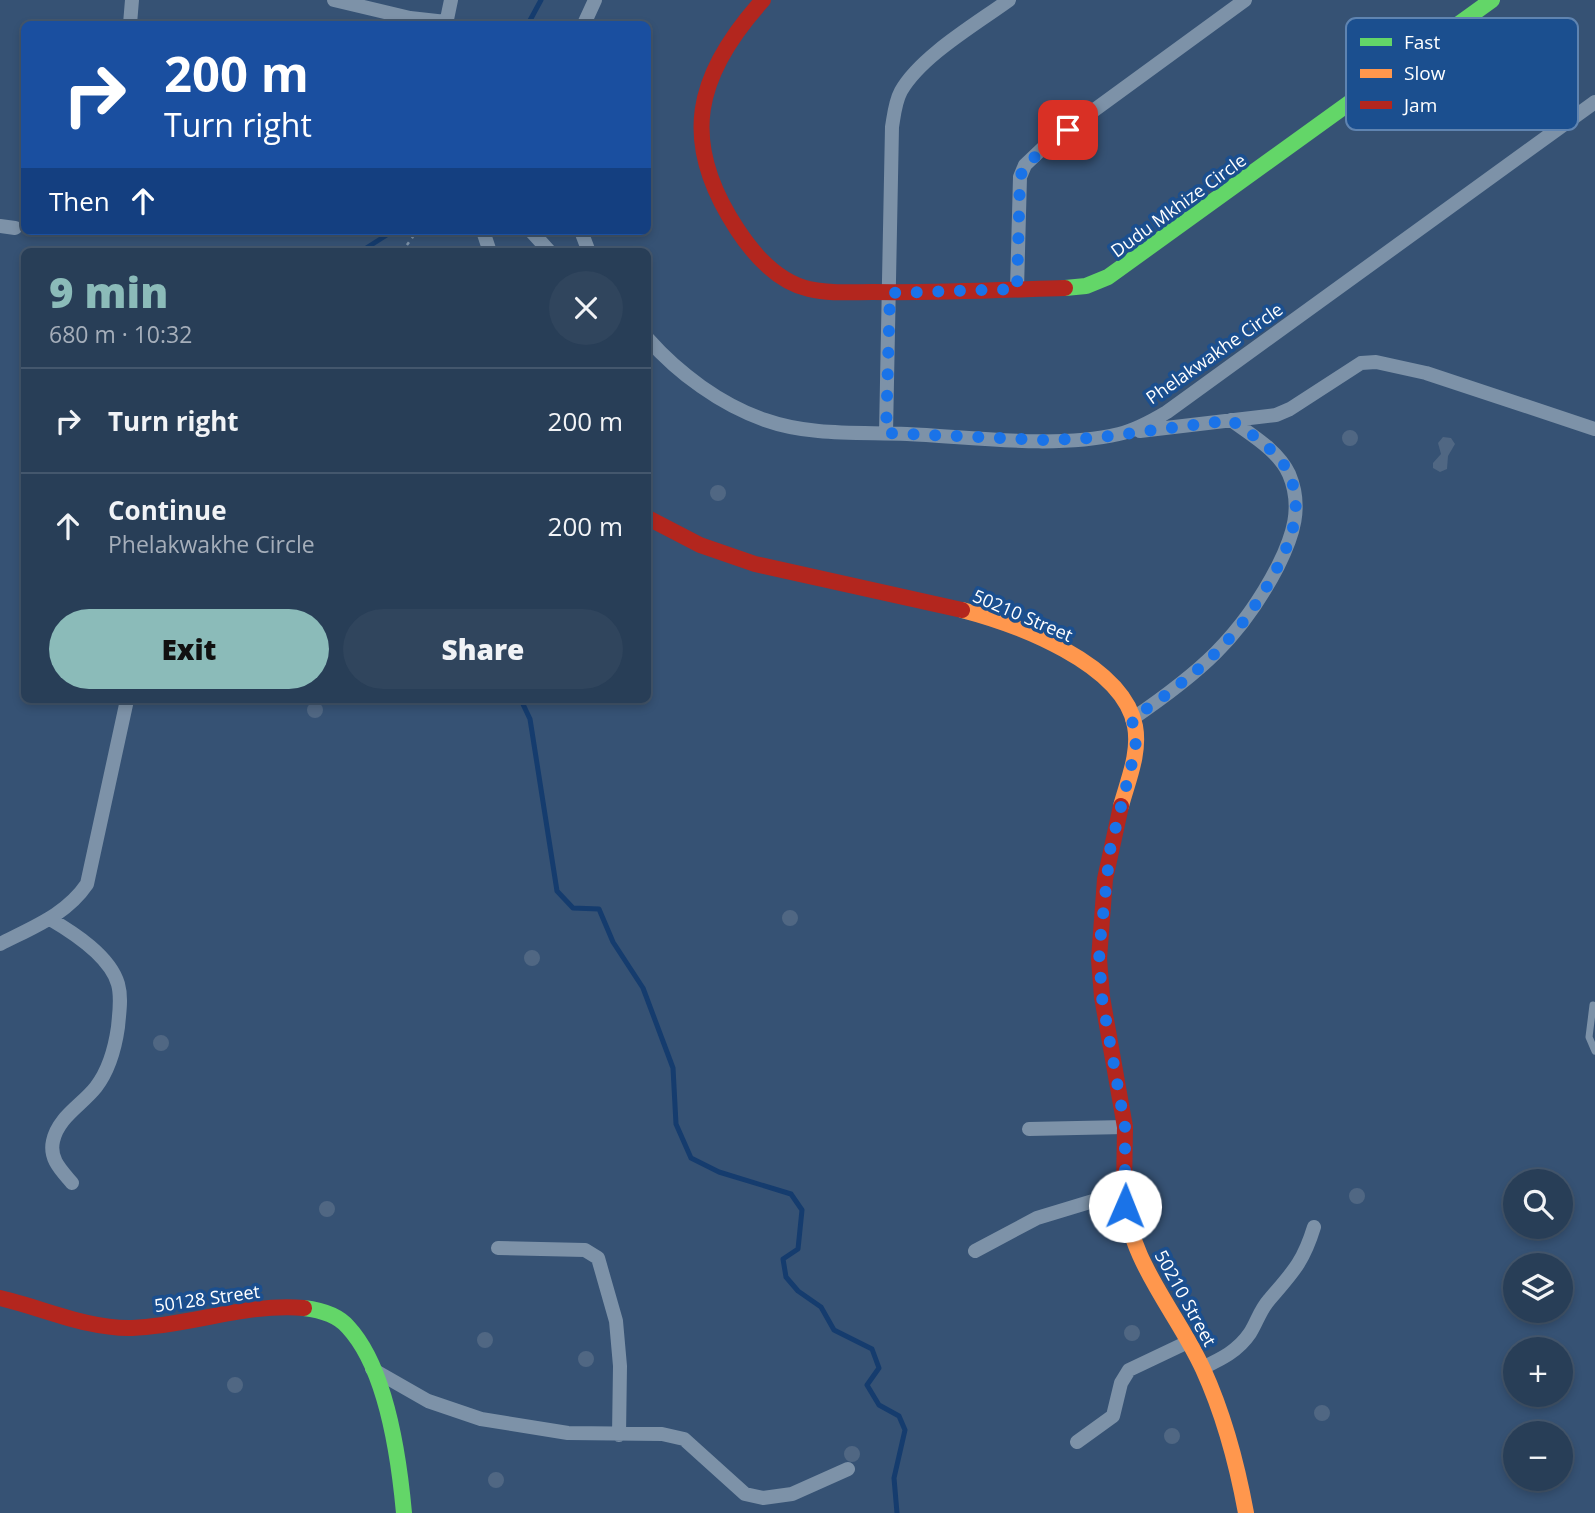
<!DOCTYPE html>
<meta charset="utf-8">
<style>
body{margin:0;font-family:"Open Sans",sans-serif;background:#30455d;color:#f1f3f6;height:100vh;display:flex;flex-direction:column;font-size:26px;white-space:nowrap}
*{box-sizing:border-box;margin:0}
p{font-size:23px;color:#a5aeba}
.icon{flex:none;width:38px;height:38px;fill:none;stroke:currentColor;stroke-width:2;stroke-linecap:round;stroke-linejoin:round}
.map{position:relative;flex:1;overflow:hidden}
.sheet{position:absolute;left:21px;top:248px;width:630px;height:455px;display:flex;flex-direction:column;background:#283e57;border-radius:10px;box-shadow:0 4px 10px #0003,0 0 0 2px #44576d}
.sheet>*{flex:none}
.top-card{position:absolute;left:21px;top:21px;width:630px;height:214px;border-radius:10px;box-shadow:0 4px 10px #0003,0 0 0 2px #44576d;background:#1a4fa0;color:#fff;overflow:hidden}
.controls{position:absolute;left:1503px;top:1169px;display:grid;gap:14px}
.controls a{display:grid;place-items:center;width:70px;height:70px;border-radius:50%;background:#283e57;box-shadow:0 4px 10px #0003,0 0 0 2px #44576d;font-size:35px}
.pin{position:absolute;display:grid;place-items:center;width:60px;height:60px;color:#fff;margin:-30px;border-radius:14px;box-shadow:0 4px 10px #0006}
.me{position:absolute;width:77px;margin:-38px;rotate:1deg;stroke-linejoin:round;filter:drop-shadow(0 0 5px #0008)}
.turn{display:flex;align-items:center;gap:24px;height:147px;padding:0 28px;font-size:32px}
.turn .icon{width:91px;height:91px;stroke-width:2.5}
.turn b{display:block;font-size:49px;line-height:60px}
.then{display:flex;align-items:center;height:66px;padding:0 28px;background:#0003;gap:14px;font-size:26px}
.round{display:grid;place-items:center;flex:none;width:74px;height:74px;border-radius:37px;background:#30455d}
.summary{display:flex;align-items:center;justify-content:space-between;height:119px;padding:0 28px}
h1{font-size:42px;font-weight:800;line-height:52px;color:#8bbbb9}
.primary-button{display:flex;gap:14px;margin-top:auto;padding:14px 28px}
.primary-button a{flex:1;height:80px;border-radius:42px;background:#8bbbb9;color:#111;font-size:28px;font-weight:800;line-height:80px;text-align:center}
.primary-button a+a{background:#30455d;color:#f1f3f6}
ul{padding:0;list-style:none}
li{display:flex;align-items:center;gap:21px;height:105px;padding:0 28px;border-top:2px solid #44576d}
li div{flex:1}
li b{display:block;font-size:26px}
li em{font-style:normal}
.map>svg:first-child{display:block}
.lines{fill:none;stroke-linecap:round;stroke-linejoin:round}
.stream{stroke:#153c6e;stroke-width:5}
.building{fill:#506783}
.path{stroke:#7d92a8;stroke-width:2.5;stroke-dasharray:3.5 5;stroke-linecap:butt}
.lane{stroke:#7d92a8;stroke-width:7}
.street{stroke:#7d92a8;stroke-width:14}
.fast{stroke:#63d668;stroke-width:16}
.slow{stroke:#ff974d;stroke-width:16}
.jam{stroke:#b3261e;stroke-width:16}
.route{stroke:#1a73e8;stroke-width:12;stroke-dasharray:0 21.6}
.labels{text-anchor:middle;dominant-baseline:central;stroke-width:7;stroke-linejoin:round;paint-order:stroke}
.street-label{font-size:18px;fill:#fff;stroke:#1b4f8f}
.key{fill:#1b4f8f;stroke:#5f84b1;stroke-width:2}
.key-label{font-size:19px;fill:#fff}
</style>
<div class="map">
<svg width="1595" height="1513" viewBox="0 0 1595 1513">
<rect width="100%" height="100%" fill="#365274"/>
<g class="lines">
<path class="stream" d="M528,24l13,-24
M360,252l33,-21
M521,700l9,19 27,172 16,17 26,1 14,33 30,46 30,80 3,56 15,34 28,14 72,22 11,16 -4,39 -15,10 3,18 12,14 23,16 13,23 38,19 7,19 -12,17 12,20 20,11 6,14 -11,48 3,35"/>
</g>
<path class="building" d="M1342 438a8 8 0 1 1 16 0a8 8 0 1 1-16 0Z
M1443,437l8,1 4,6 -7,12 -1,13 -7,3 -7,-4v-5l8,-9 -3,-11z
M710 493a8 8 0 1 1 16 0a8 8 0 1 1-16 0Z
M307 710a8 8 0 1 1 16 0a8 8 0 1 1-16 0Z
M782 918a8 8 0 1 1 16 0a8 8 0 1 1-16 0Z
M524 958a8 8 0 1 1 16 0a8 8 0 1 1-16 0Z
M153 1043a8 8 0 1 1 16 0a8 8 0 1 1-16 0Z
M1349 1196a8 8 0 1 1 16 0a8 8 0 1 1-16 0Z
M319 1209a8 8 0 1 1 16 0a8 8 0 1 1-16 0Z
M1124 1333a8 8 0 1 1 16 0a8 8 0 1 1-16 0Z
M477 1340a8 8 0 1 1 16 0a8 8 0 1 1-16 0Z
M578 1359a8 8 0 1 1 16 0a8 8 0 1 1-16 0Z
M227 1385a8 8 0 1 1 16 0a8 8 0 1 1-16 0Z
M1314 1413a8 8 0 1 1 16 0a8 8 0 1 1-16 0Z
M1164 1436a8 8 0 1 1 16 0a8 8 0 1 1-16 0Z
M844 1454a8 8 0 1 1 16 0a8 8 0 1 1-16 0Z
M488 1480a8 8 0 1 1 16 0a8 8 0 1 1-16 0Z"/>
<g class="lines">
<path class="path" d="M402,252l15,-21"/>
<path class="lane" d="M1593,1005l-4,32 6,14"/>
<path class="street" d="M334,0l76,18 36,4
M130,24l2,-24
M446,24l5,-24
M584,24l11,-24
M0,226l15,2
M483,231l7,21
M531,231l19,21
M581,231l8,21
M1017,289l3,-112 5,-12 20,-19 200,-146
M648,339c30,34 73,66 117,81 45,16 94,12 142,14 65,3 148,15 212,0 17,-4 33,-13 48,-22l428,-310
M1140,431l136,-16 14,-6 71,-46 15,-1 50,11 169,56
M886,433l6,-306c2,-12 3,-25 9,-36 20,-35 75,-67 108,-91
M1132,719c66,-45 109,-81 146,-153 15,-30 25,-59 11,-92 -11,-24 -38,-39 -58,-54
M50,919c24,14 60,37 68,65 4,14 1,30 0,43 -3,21 -9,43 -22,60 -14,18 -38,30 -43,54 -4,18 8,29 19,42
M0,944c33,-17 66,-29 87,-60l40,-184
M1029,1129l96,-2
M498,1248l87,2 13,8 18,63 4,45 -1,69
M975,1251l62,-33 89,-27
M1202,1368c19,-9 36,-17 48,-35 7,-11 10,-23 19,-33 23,-27 34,-37 45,-73
M372,1369l56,32 53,18 87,14 94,1 22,5 61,55 18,4 29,-4 56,-25
M1077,1442l36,-26 8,-33 8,-13 59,-28"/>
<path class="fast" d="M1065,288l21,-2 22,-9 384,-277
M304,1308c16,2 33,6 44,19 39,42 51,131 56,186"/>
<path class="slow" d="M962,610c54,14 161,53 173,116 5,27 -7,54 -14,80
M1124,1190c2,69 52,120 79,179 21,46 34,95 43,144"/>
<path class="jam" d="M763,0c-68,75 -84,141 -26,229 17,26 41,53 72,60 21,5 43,3 64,3 64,1 128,-2 192,-4
M648,518l52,27 55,19 207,46
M1121,806l-16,73 -6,80 3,38 23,130 -1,63
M0,1298c43,10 87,31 132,30 58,-2 113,-25 172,-20"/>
</g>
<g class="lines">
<path class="route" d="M1068,130l-43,35 -5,12 -3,112 -127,4 -4,140 159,7 49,-2 137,-18c21,15 47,30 58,54 14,32 4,62 -11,92 -37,73 -80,107 -146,153l4,28 -26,103 -11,102 3,46 23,129v79"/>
</g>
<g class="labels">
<g class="street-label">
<text transform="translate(1178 205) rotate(-36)">Dudu Mkhize Circle</text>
<text transform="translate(1214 353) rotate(-35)">Phelakwakhe Circle</text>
<text transform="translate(1023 615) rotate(23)">50210 Street</text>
<text transform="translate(207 1298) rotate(-8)">50128 Street</text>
<text transform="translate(1186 1298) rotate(61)">50210 Street</text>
</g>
</g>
<rect x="1346" y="18" width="232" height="112" rx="10" class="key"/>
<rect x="1360" y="38" width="32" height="8" fill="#63d668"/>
<rect x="1360" y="69" width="32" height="9" fill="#ff974d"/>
<rect x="1360" y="101" width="32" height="8" fill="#b3261e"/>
<g class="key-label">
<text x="1404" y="49">Fast</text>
<text x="1404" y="80">Slow</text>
<text x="1404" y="112">Jam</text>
</g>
</svg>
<div class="controls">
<a><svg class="icon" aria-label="search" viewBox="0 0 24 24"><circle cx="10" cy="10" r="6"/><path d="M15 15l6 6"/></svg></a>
<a><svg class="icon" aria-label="layers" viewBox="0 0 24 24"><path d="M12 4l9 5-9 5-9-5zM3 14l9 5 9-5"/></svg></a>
<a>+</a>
<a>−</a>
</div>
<div class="pin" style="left:1068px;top:130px;background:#d93025"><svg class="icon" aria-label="arrive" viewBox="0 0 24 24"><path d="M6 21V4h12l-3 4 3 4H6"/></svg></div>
<svg class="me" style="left:1125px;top:1206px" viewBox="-20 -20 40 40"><circle r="19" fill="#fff"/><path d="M0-13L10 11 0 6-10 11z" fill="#1a73e8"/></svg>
<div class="top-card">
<div class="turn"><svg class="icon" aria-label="right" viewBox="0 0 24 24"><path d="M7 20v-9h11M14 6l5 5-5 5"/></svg><div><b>200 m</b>Turn right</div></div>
<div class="then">Then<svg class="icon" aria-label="ahead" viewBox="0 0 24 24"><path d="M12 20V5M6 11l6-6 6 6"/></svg></div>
</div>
<section class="sheet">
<div class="summary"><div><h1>9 min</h1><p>680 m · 10:32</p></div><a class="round"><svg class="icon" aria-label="close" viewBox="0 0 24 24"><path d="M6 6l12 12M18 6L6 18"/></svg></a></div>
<ul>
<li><svg class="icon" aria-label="right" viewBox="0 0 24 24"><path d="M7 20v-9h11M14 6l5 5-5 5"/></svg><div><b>Turn right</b></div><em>200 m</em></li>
<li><svg class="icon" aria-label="ahead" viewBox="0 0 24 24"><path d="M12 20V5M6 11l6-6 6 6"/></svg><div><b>Continue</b><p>Phelakwakhe Circle</p></div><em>200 m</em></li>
</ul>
<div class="primary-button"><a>Exit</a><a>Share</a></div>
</section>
</div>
